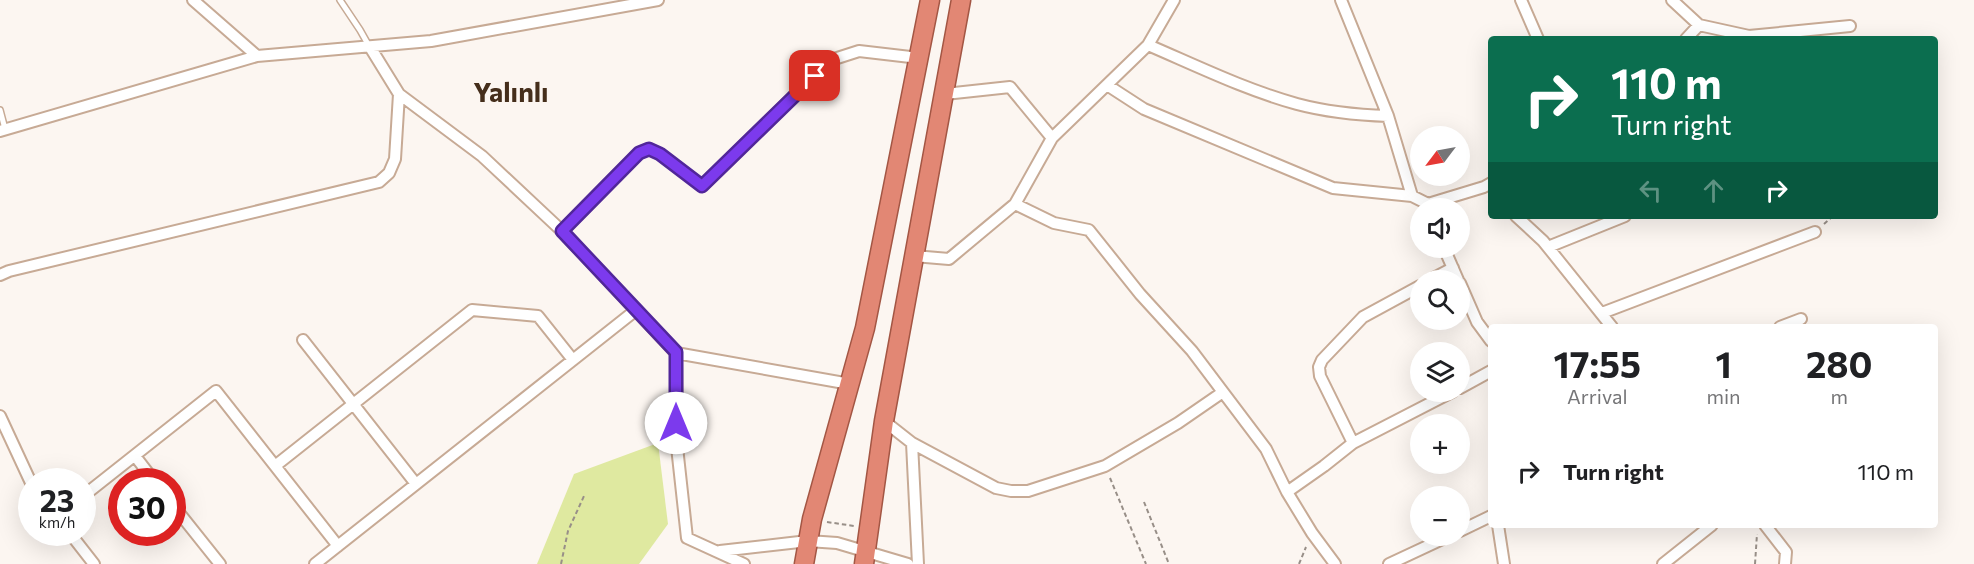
<!DOCTYPE html>
<meta charset="utf-8">
<style>
body{margin:0;font-family:Commissioner,sans-serif;background:#f2f2f2;color:#202124;height:100vh;display:flex;flex-direction:column;font-size:22px;white-space:nowrap}
*{box-sizing:border-box;margin:0}
p{font-size:20px;color:#757577}
.icon{flex:none;width:33px;height:33px;fill:none;stroke:currentColor;stroke-width:2;stroke-linecap:round;stroke-linejoin:round}
.map{position:relative;flex:1;overflow:hidden}
.side{position:absolute;left:1488px;top:324px;width:450px;height:204px;display:flex;flex-direction:column;background:#fff;border-radius:6px;box-shadow:0 6px 24px #0002}
.side>*{flex:none}
.guide{position:absolute;left:1488px;top:36px;width:450px;height:183px;border-radius:6px;box-shadow:0 6px 24px #0002;background:#0b6e4f;color:#fff;overflow:hidden}
.needle{width:39px;rotate:238deg}
.buttons{position:absolute;left:1410px;top:126px;display:grid;gap:12px}
.buttons a{display:grid;place-items:center;width:60px;height:60px;border-radius:50%;background:#fff;box-shadow:0 6px 24px #0002;font-size:30px}
.speed{position:absolute;left:18px;top:468px;display:flex;gap:12px;font-size:30px;font-weight:700;text-align:center}
.speed>*{display:grid;place-content:center;width:78px;height:78px;border-radius:50%;background:#fff;box-shadow:0 6px 24px #0002;line-height:1}
.speed small{font-size:15px;font-weight:400}
.speed .limit{border:9px solid #d22;background:#fff;color:#111}
.pin{position:absolute;display:grid;place-items:center;width:51px;height:51px;color:#fff;margin:-26px;border-radius:12px;box-shadow:0 3px 9px #0006}
.me{position:absolute;width:66px;margin:-33px;rotate:0deg;stroke-linejoin:round;filter:drop-shadow(0 0 4px #0008)}
.turn{display:flex;align-items:center;gap:21px;height:126px;padding:0 24px;font-size:27px}
.turn .icon{width:78px;height:78px;stroke-width:2.5}
.turn b{display:block;font-size:42px;line-height:51px}
.lanes{display:flex;align-items:center;height:57px;padding:0 24px;background:#0003;justify-content:center;gap:30px;direction:ltr}
.lanes .off{opacity:.35}
.eta{display:flex;justify-content:space-evenly;align-items:center;height:102px;text-align:center}
.eta b{font-size:36px;font-weight:700;line-height:42px}
ul{padding:0;list-style:none}
li{display:flex;align-items:center;gap:18px;height:90px;padding:0 24px}
li div{flex:1}
li b{display:block;font-size:22px}
li em{font-style:normal}
.map>svg:first-child{display:block}
.green{fill:#dfe9a0}
.lines{fill:none;stroke-linecap:round;stroke-linejoin:round}
.service-casing{stroke:#c7aa95;stroke-width:8}
.minor-casing{stroke:#c7aa95;stroke-width:14}
.trunk-casing{stroke:#a35644;stroke-width:21}
.path{stroke:#988f88;stroke-width:2;stroke-dasharray:4.5 3;stroke-linecap:butt}
.service{stroke:#fff;stroke-width:5}
.minor{stroke:#fff;stroke-width:10}
.trunk{stroke:#e28774;stroke-width:18}
.route-casing{stroke:#51269a;stroke-width:15}
.route{stroke:#7c3aed;stroke-width:10}
.labels{text-anchor:middle;dominant-baseline:central;stroke-width:6;stroke-linejoin:round;paint-order:stroke}
.district-label{font-size:27px;font-weight:bold;fill:#452e1b;stroke:#fcf6f1}
</style>
<div class="map">
<svg width="1974" height="564" viewBox="0 0 1974 564">
<rect width="100%" height="100%" fill="#fcf6f1"/>
<path class="green" d="M658,443l10,81 -29,40h-102l37,-90z"/>
<g class="lines">
<g class="service-casing">
<path id="service" d="M340,0l20,30 9,16
M0,110l5,19"/>
</g>
<g class="minor-casing">
<path id="minor" d="M193,0l64,56
M1341,0l47,116 24,80
M1521,0l17,39
M1672,0l27,25 50,11 101,-10
M1686,39l13,-14
M1148,45c49,21 98,45 149,59 30,8 60,11 91,12
M370,47l29,47 83,62 80,75 114,122 174,31
M1107,85l37,24 189,79 79,8 16,8 56,-17 7,-4
M945,94l65,-7 42,51
M0,131l257,-75 174,-15 227,-41
M1015,204l37,-66 96,-93 26,-45
M1516,216l27,25 69,86
M562,231l77,-78 10,-4 11,5 42,32 129,-126 28,-9 60,7
M1548,247l77,-31
M1444,248l14,32
M914,256l35,3 66,-55 39,19 35,7 51,64 52,57 74,98 21,43 25,41 23,31
M0,275l9,-4 370,-89 10,-9 6,-14 4,-65
M1430,280l23,-12
M1460,283l17,39 14,19
M1602,313l213,-81
M1780,327l21,-8
M303,340l113,144
M676,353l1,94 10,91 57,26
M1460,388l31,-17
M0,416l32,69
M884,421l28,22 84,45 15,3h17l77,-25 73,-43 45,-31
M912,443l6,121
M1353,443l-33,-67 -1,-9 3,-7 41,-43 57,-31
M135,456l20,26
M275,466l197,-156 66,6 35,44
M1287,492l37,-26 29,-23 99,-51
M82,497l134,-106 122,155
M172,504l48,60
M1498,525l6,39
M1765,525l21,27 -1,12
M1460,531l31,-15
M69,532l25,32
M720,551l88,-10 29,2 71,21
M315,564l321,-254
M1389,564l60,-28
M1663,564l49,-39"/>
</g>
<g class="trunk-casing">
<path id="trunk" d="M804,564l8,-45 53,-191 65,-328
M864,564l20,-143 77,-421"/>
</g>
<path class="path" d="M1824,224l9,-8
M1110,478l36,86
M1144,502l25,62
M827,522l27,4
M561,564l7,-33 16,-35
M1299,564l7,-17
M1755,564l2,-30"/>
<use href="#service" class="service"/>
<use href="#minor" class="minor"/>
<use href="#trunk" class="trunk"/>
</g>
<g class="lines">
<g class="route-casing">
<path id="route" d="M676,423v-71l-114,-121 77,-78 10,-4 11,5 42,32 113,-110"/>
</g>
<use href="#route" class="route"/>
</g>
<g class="labels">
<g class="district-label">
<text x="511" y="91">Yalınlı</text>
</g>
</g>
</svg>
<div class="buttons">
<a><svg class="needle" viewBox="-14 -14 28 28"><path d="M0-13l5 13h-10z" fill="#e53935"/><path d="M0 13l5-13h-10z" fill="#757577"/></svg></a>
<a><svg class="icon" aria-label="sound" viewBox="0 0 24 24"><path d="M4 9h4l5-4v14l-5-4H4zM17 9q2 3 0 6"/></svg></a>
<a><svg class="icon" aria-label="search" viewBox="0 0 24 24"><circle cx="10" cy="10" r="6"/><path d="M15 15l6 6"/></svg></a>
<a><svg class="icon" aria-label="layers" viewBox="0 0 24 24"><path d="M12 4l9 5-9 5-9-5zM3 14l9 5 9-5"/></svg></a>
<a>+</a>
<a>−</a>
</div>
<div class="speed"><div>23<small>km/h</small></div><div class="limit">30</div></div>
<div class="pin" style="left:815px;top:76px;background:#d93025"><svg class="icon" aria-label="arrive" viewBox="0 0 24 24"><path d="M6 21V4h12l-3 4 3 4H6"/></svg></div>
<svg class="me" style="left:676px;top:423px" viewBox="-20 -20 40 40"><circle r="19" fill="#fff"/><path d="M0-13L10 11 0 6-10 11z" fill="#7c3aed"/></svg>
<div class="guide">
<div class="turn"><svg class="icon" aria-label="right" viewBox="0 0 24 24"><path d="M7 20v-9h11M14 6l5 5-5 5"/></svg><div><b>110 m</b>Turn right</div></div>
<div class="lanes"><svg class="icon off" aria-label="left" viewBox="0 0 24 24"><path d="M17 20v-9H6M10 6l-5 5 5 5"/></svg><svg class="icon off" aria-label="ahead" viewBox="0 0 24 24"><path d="M12 20V5M6 11l6-6 6 6"/></svg><svg class="icon" aria-label="right" viewBox="0 0 24 24"><path d="M7 20v-9h11M14 6l5 5-5 5"/></svg></div>
</div>
<section class="side">
<div class="eta">
<div><b>17:55</b><p>Arrival</p></div>
<div><b>1</b><p>min</p></div>
<div><b>280</b><p>m</p></div>
</div>
<ul>
<li><svg class="icon" aria-label="right" viewBox="0 0 24 24"><path d="M7 20v-9h11M14 6l5 5-5 5"/></svg><div><b>Turn right</b></div><em>110 m</em></li>
</ul>
</section>
</div>
